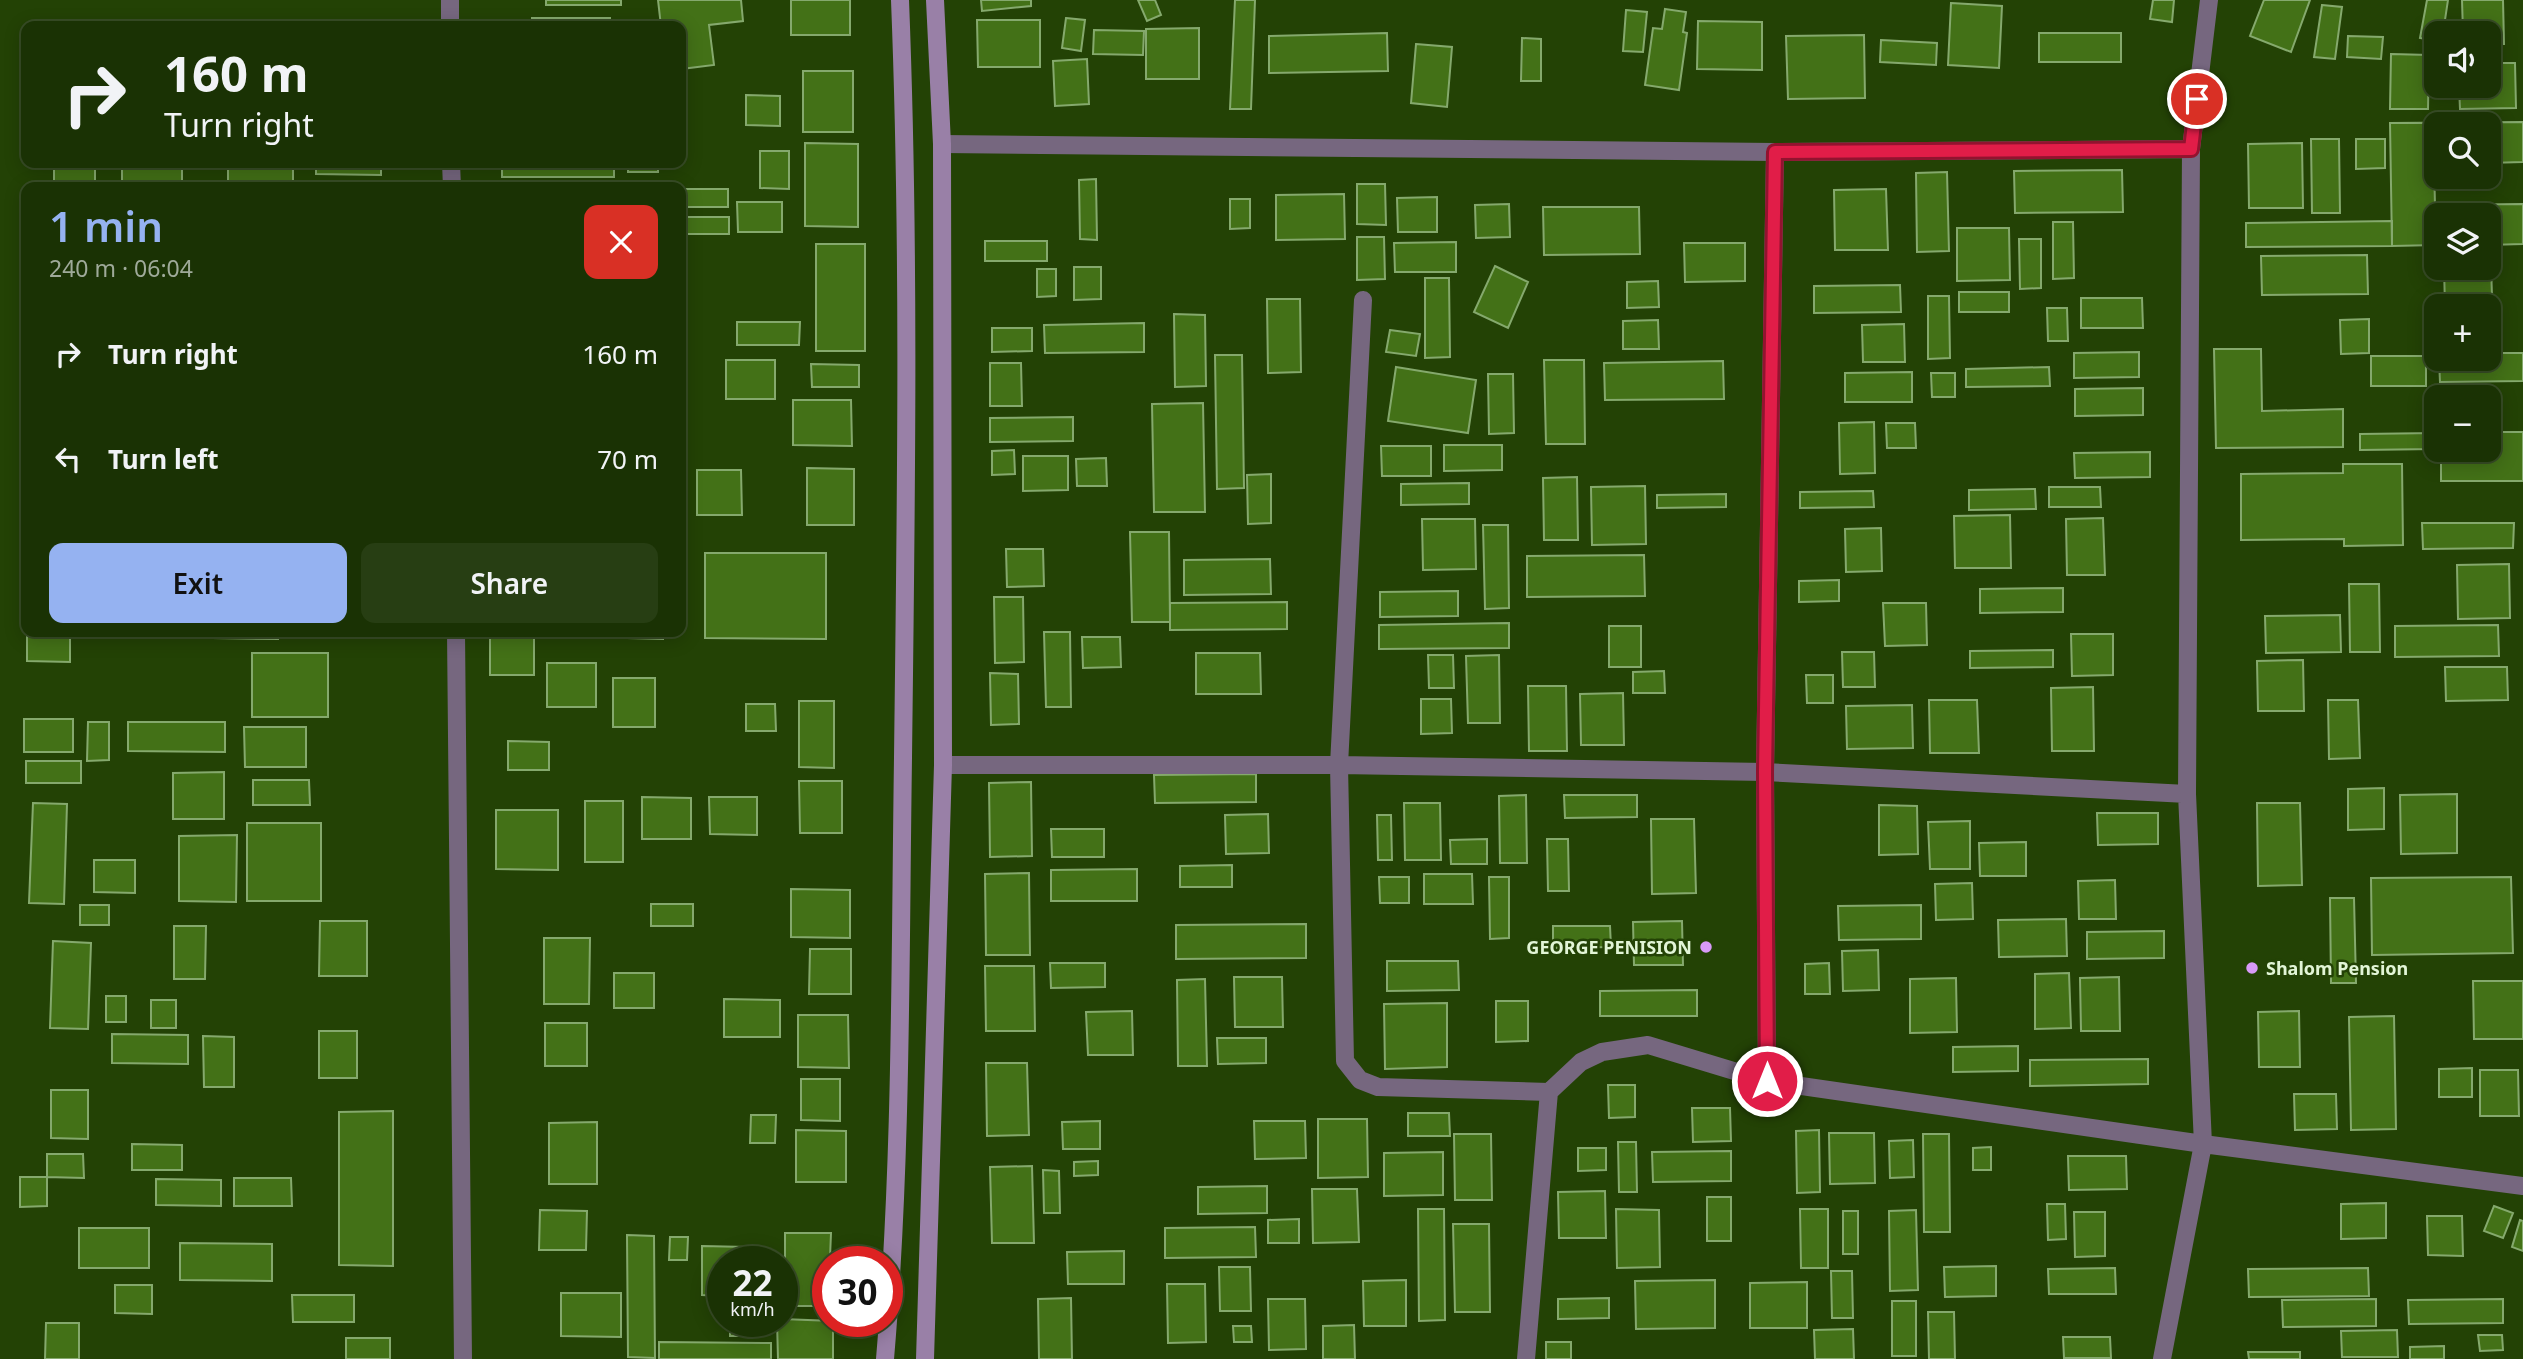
<!DOCTYPE html>
<meta charset="utf-8">
<style>
body{margin:0;font-family:"Noto Sans",sans-serif;background:#273e13;color:#f1f3f6;height:100vh;display:flex;flex-direction:column;font-size:26px;white-space:nowrap}
*{box-sizing:border-box;margin:0}
p{font-size:23px;color:#9faa9a}
.icon{flex:none;width:38px;height:38px;fill:none;stroke:currentColor;stroke-width:2;stroke-linecap:round;stroke-linejoin:round}
.map{position:relative;flex:1;overflow:hidden}
.drawer{position:absolute;left:21px;top:182px;width:665px;height:455px;display:flex;flex-direction:column;background:#1a3204;border-radius:14px;box-shadow:0 4px 18px #0003,0 0 0 2px #384d26}
.drawer>*{flex:none}
.hud{position:absolute;left:21px;top:21px;width:665px;height:147px;border-radius:14px;box-shadow:0 4px 18px #0003,0 0 0 2px #384d26;background:#1a3204;color:#f1f3f6;overflow:hidden}
.controls{position:absolute;left:2424px;top:21px;display:grid;gap:14px}
.controls a{display:grid;place-items:center;width:77px;height:77px;border-radius:14px;background:#1a3204;box-shadow:0 4px 18px #0003,0 0 0 2px #384d26;font-size:35px}
.speed{position:absolute;left:707px;top:1246px;display:flex;gap:14px;font-size:35px;font-weight:700;text-align:center}
.speed>*{display:grid;place-content:center;width:91px;height:91px;border-radius:50%;background:#1a3204;box-shadow:0 4px 18px #0003,0 0 0 2px #384d26;line-height:1}
.speed small{font-size:18px;font-weight:400}
.speed .limit{border:10px solid #d22;background:#fff;color:#111}
.pin{position:absolute;display:grid;place-items:center;width:60px;height:60px;color:#fff;margin:-30px;border:4px solid #fff;border-radius:50%;box-shadow:0 2px 7px #0007}
.me{position:absolute;width:77px;margin:-38px;rotate:0deg;stroke-linejoin:round;filter:drop-shadow(0 0 5px #0008)}
.turn{display:flex;align-items:center;gap:24px;height:147px;padding:0 28px;font-size:32px}
.turn .icon{width:91px;height:91px;stroke-width:2.5}
.turn b{display:block;font-size:49px;line-height:60px}
.round{display:grid;place-items:center;flex:none;width:74px;height:74px;border-radius:14px;background:#273e13}
.headline{display:flex;align-items:center;justify-content:space-between;height:119px;padding:0 28px}
h1{font-size:42px;font-weight:600;line-height:52px;color:#95b2f1}
.action{display:flex;gap:14px;margin-top:auto;padding:14px 28px}
.action a{flex:1;height:80px;border-radius:14px;background:#95b2f1;color:#111;font-size:28px;font-weight:600;line-height:80px;text-align:center}
.action a+a{background:#273e13;color:#f1f3f6}
ul{padding:0;list-style:none}
li{display:flex;align-items:center;gap:21px;height:105px;padding:0 28px}
li div{flex:1}
li b{display:block;font-size:26px}
li em{font-style:normal}
.map>svg:first-child{display:block}
.building{fill:#437117;stroke:#85a96d;stroke-width:2}
.lines{fill:none;stroke-linecap:round;stroke-linejoin:round}
.street{stroke:#76677f;stroke-width:18}
.secondary{stroke:#9980a7;stroke-width:18}
.route-casing{stroke:#92132f;stroke-width:18}
.route{stroke:#e11d48;stroke-width:12}
.poi-dot{fill:#d89af8;stroke:#234205;stroke-width:2.5}
.labels{text-anchor:middle;dominant-baseline:central;stroke-width:5;stroke-linejoin:round;paint-order:stroke}
.poi-label{font-size:18px;font-weight:bold;fill:#e2f5d6;stroke:#234205;text-anchor:end}
</style>
<div class="map">
<svg width="2523" height="1359" viewBox="0 0 2523 1359">
<rect width="100%" height="100%" fill="#234205"/>
<path class="building" d="M546,0h75v5h-75z
M658,0h83l2,21 -34,4 5,40 -33,4v-43h-20z
M791,0h59v35h-59z
M981,0h50v6l-49,5z
M1138,0h17l6,15 -14,6z
M1235,0h20l-4,109h-21z
M2153,0h21l-2,22 -22,-3z
M2264,0h46l-19,52 -41,-16z
M2427,0h21l-5,33h-7v8l-16,-3z
M2462,0h41l1,44h-16v-11h-25z
M1951,3l51,3 -3,62 -51,-3z
M2322,5l20,2 -7,52 -21,-2z
M1665,9l21,3 -3,20 4,1 -8,57 -34,-5 8,-57 9,1z
M1626,10l21,2 -4,40 -20,-1z
M532,18h78v8h-78z
M1066,18l19,2 -4,31 -19,-3z
M977,20h63v47h-62z
M1698,21l64,1v48l-65,-1z
M1199,28v51h-53v-50z
M1094,30l50,1 -1,24 -50,-1z
M1387,33l1,38 -119,2v-37z
M2039,33h82v29h-82z
M1864,35l1,63 -77,1 -2,-63z
M2348,36l35,1 -2,22 -34,-2z
M1522,38l19,1v42h-20z
M1881,40l56,3 -1,22 -56,-3z
M1416,44l36,3 -5,60 -36,-4z
M2391,54l38,1 -1,54h-38z
M1087,59l2,45 -34,2 -2,-45z
M2488,63h27l1,45 -56,1 -1,-23h29z
M803,71h50v61h-50z
M746,95l34,1v30l-34,-1z
M2523,122v40l-35,1v-39h-52l-2,39 1,42 88,-1v40l-35,1v-30h-52v30l-44,1 -2,-123z
M2311,139h28l1,74h-28z
M2356,139h29v29l-29,1z
M805,143l53,1v83l-53,-1z
M2302,143l1,65h-54l-1,-64z
M760,151h29v38l-29,-1z
M54,163h41v24h-41z
M122,163h60v21l-60,-1z
M228,163h65v24h-65z
M316,163h65v12l-65,-1z
M502,163h112v14h-112z
M628,163h30v9h-30z
M2122,170l1,42 -108,1 -1,-42z
M1947,172l2,79 -32,1 -1,-79z
M1096,179l1,61 -17,-1 -1,-59z
M316,183l70,1v3h-70z
M1357,184h28l1,41 -29,-1z
M681,189h47v18h-47z
M1886,189l2,61h-53l-1,-60z
M1344,194l1,45 -69,1v-45z
M1437,197v35h-39l-1,-34z
M1230,199h20v29l-20,1z
M737,202h45v30h-44z
M1509,204l1,33 -34,1 -1,-33z
M1543,207h96l1,47 -96,1z
M681,217h48v17h-48z
M2392,221v25l-146,1v-24z
M2053,222h20l1,56 -21,1z
M1957,228h52l1,52 -53,1z
M1357,237h27l1,42 -28,1z
M2019,239h22v49l-21,1z
M985,241h62v20h-62z
M1456,242v30h-61l-1,-29z
M1684,243h61v38l-60,1z
M816,244h49v107h-49z
M2367,255l1,39 -106,1 -1,-39z
M2488,265h3l2,63h-5v-22h-43l-1,-38h44z
M1495,266l33,16 -20,46 -34,-16z
M1074,267h27v32l-27,1z
M1037,269h19v27l-19,1z
M1425,278h24l1,79 -25,1z
M1658,281l1,26 -32,1v-26z
M1900,285l1,27 -87,1v-27z
M1959,292h50v20h-50z
M1928,296h21l1,62 -22,1z
M2081,298h61l1,30h-62z
M1267,299h33l1,73 -33,1z
M2047,308h20l1,33h-20z
M1174,314l31,1 1,71 -31,1z
M2369,319v34l-28,1 -1,-34z
M1658,320l1,29h-36v-28z
M737,322h63l-1,23h-62z
M1144,323v29l-99,1 -1,-28z
M1904,324l1,38h-42l-1,-37z
M992,328h40v23l-40,1z
M1390,330l30,4 -4,22 -30,-4z
M2214,349h47l1,62 81,-2v38l-127,1z
M2139,352v25l-65,1v-25z
M2488,353h35v28l-83,1 -1,-23h49z
M1215,355h27l2,133 -27,1z
M681,356l5,1v49h-5z
M2371,356h55v30h-55z
M726,360h49v39h-49z
M1544,360h40l1,84h-39z
M1723,361l1,38 -119,1 -1,-37z
M990,363h31l1,43h-32z
M811,364l48,1v22h-47z
M1396,367l80,13 -8,53 -80,-12z
M2049,367l1,19 -84,1v-18z
M1912,372v30h-67v-29z
M1931,373h24v24h-23z
M1488,374h25l1,59 -25,1z
M2143,388v27l-68,1v-27z
M793,400h58l1,46 -59,-1z
M1203,403l2,109h-51l-2,-108z
M1073,417v24l-83,1v-24z
M1874,422l1,51 -35,1 -1,-51z
M1886,423h29l1,25h-29z
M2488,432h35v49h-82v-31h47z
M2436,433v16l-76,1v-16z
M1444,445h58v25l-58,1z
M1381,446h50v30h-49z
M1014,450l1,24 -23,1v-24z
M2150,452v25l-75,1 -1,-25z
M1023,456h45v34l-45,1z
M1106,458l1,28h-30l-1,-27z
M2343,464h59l1,81 -59,1v-7l-103,1v-66l102,-1z
M807,468l47,1v56h-47z
M697,470h44l1,45h-45z
M1271,474v49l-23,1 -1,-49z
M1577,477l1,63h-34l-1,-62z
M1469,483v21l-68,1v-21z
M1645,486l1,58 -54,1 -1,-58z
M2049,487h51l1,20h-52z
M2035,489l1,20 -67,1v-20z
M1873,491l1,16 -74,1v-16z
M1726,494v13l-69,1v-13z
M2010,515l1,53h-56l-1,-52z
M2103,518l2,57h-38l-1,-56z
M1422,519h53l1,50 -53,1z
M2422,523h92l-1,25 -90,1z
M1483,525h25l1,83 -24,1z
M1881,528l1,43 -36,1 -1,-43z
M1130,532h39l1,90h-38z
M1006,549h37l1,37 -37,1z
M705,553h121v86l-121,-1z
M1644,555l1,41 -118,1v-41z
M1270,559l1,35 -87,1v-35z
M2509,564l1,54 -52,1 -1,-54z
M1839,580v21l-40,1v-21z
M2349,584h30l1,68h-30z
M2063,588v24l-83,1v-24z
M1458,591v25l-78,1v-25z
M994,597h29l1,65 -29,1z
M1287,602v27l-117,1v-27z
M1883,603h43l1,42 -42,1z
M2340,615l1,37 -75,1 -1,-37z
M1509,623v25l-130,1v-24z
M2498,625l1,31 -104,1v-31z
M1609,626h32v41h-32z
M27,632h43v30l-43,-1z
M130,632h56v4h-56z
M213,632h65v7l-65,-1z
M490,632h44v43h-44z
M628,632h35v7l-35,-1z
M1044,632h26l1,75h-25z
M2071,634h42v41l-41,1z
M1082,637h38l1,30 -38,1z
M2053,650v17l-83,1v-17z
M1842,652h32l1,35h-32z
M252,653h76v64h-76z
M1196,653h64l1,41h-65z
M1428,655h25l1,33h-25z
M1499,655l1,68h-32l-2,-67z
M2303,660l1,51h-46l-1,-50z
M547,663h49v44h-49z
M2445,667h62l1,33 -62,1z
M1664,671l1,22h-32v-21z
M990,673l28,1 1,50 -28,1z
M1806,675h27v28h-26z
M613,678h42v49h-42z
M1528,686h38l1,65h-38z
M2093,687l1,64h-42l-1,-63z
M1623,693l1,52h-43l-1,-51z
M1421,699h30l1,34 -31,1z
M1929,700h48l2,53h-49z
M2328,700h30l2,58 -31,1z
M799,701h35v67l-35,-1z
M746,704h29l1,27h-30z
M1912,705l1,43 -66,1 -1,-43z
M24,719h49v33h-49z
M88,722h21v38l-22,1z
M128,722h97v30l-97,-1z
M244,727h62v40h-61z
M508,741l41,1v28h-41z
M26,761h55v22h-55z
M224,772v47h-51v-46z
M1256,774v28l-101,1 -1,-28z
M253,780h56l1,25h-57z
M799,781h43v52h-42z
M1031,782l1,74 -42,1 -1,-74z
M2384,788v41l-36,1v-41z
M2457,794v59l-56,1 -1,-59z
M1526,795l1,68h-27l-1,-67z
M1564,795h73v22l-72,1z
M642,797l49,1v41h-49z
M709,797h48v38l-47,-1z
M585,801h38v61h-38z
M33,803l34,1 -3,100 -35,-1z
M1404,803h36l1,57h-36z
M2257,803h43l2,82 -44,1z
M1879,805l38,1 1,48 -39,1z
M496,810h62v60l-62,-1z
M2097,813h61v31l-60,1z
M1268,814l1,39 -43,1 -1,-39z
M1377,815h14l1,45h-14z
M1651,819h43l2,74 -44,1z
M1970,821v48h-40l-2,-47z
M247,823h74v78h-74z
M1051,829h53v28h-52z
M237,835l-1,67 -57,-1v-65z
M1487,839v25h-36l-1,-24z
M1547,839h21l1,52h-21z
M2026,842v34h-46l-1,-33z
M94,860h41v33l-41,-1z
M1232,865v22h-52v-21z
M1137,869v32h-86v-31z
M1029,873l1,82h-44l-1,-81z
M1424,874h48l1,30h-49z
M1379,877h30v26h-29z
M1489,877h20v61l-19,1z
M2511,877l2,76 -141,2 -1,-77z
M2115,880l1,39h-37l-1,-38z
M1972,883l1,36 -37,1 -1,-36z
M791,889l59,1v48l-59,-1z
M2330,898h24l2,85h-25z
M651,904h42v22h-42z
M80,905h29v20h-29z
M1921,905v34l-82,1 -1,-34z
M2066,919l1,37 -68,1 -1,-37z
M320,921h47v55h-48z
M1682,921l1,44h-49l-1,-43z
M1306,924v34l-130,1v-34z
M174,926h32l-1,53h-31z
M1553,926h57l1,21 -58,1z
M2164,931v27l-77,1v-27z
M544,938h46l-1,66h-45z
M53,941l38,2 -3,86 -38,-1z
M810,949h41v45h-42z
M1878,950l1,40 -36,1 -1,-40z
M1387,961h71l1,29 -72,1z
M1050,963h55v24l-54,1z
M1829,963l1,31h-25v-30z
M985,966h49l1,65h-49z
M614,973h40v35h-40z
M2069,973l2,55 -36,1v-55z
M1234,977h48l1,50h-48z
M2119,977l1,54h-39l-1,-53z
M1956,978l1,54 -47,1v-54z
M1205,979l2,87h-29l-1,-86z
M2473,981h50v58h-49z
M1697,990v26h-97v-25z
M106,996h20v26h-20z
M724,999l56,1v37h-56z
M151,1000h25v28h-25z
M1496,1001h32v40l-32,1z
M1447,1003v64l-62,2 -1,-65z
M1132,1011l1,44h-45l-2,-43z
M2299,1011l1,56h-41l-1,-55z
M798,1015h50l1,53 -51,-1z
M2394,1016l2,113 -45,1 -2,-113z
M545,1023h42v43h-42z
M319,1031h38v47h-38z
M112,1034l76,1v29l-76,-1z
M203,1036l31,1v50h-30z
M1217,1038h49v25l-48,1z
M2018,1046v25l-65,1v-25z
M2148,1059v25l-118,2v-26z
M986,1063h41l2,72 -42,1z
M2472,1068v29h-33v-28z
M2480,1070h38l1,46h-39z
M801,1079h39v42l-39,-1z
M1608,1085h27v32l-26,1z
M51,1090h37v49l-37,-1z
M2294,1094h42l1,35 -42,1z
M1692,1108h38l1,33 -38,1z
M393,1111v155l-54,-1v-153z
M1408,1113h41l1,23h-42z
M751,1115h25l-1,28h-25z
M1318,1119h49l1,58 -50,1z
M1100,1121v28h-37l-1,-27z
M1254,1121h51l1,37 -51,1z
M597,1122v62h-48v-61z
M796,1130l50,1v51h-50z
M1819,1130l1,62 -23,1 -1,-62z
M1829,1133h45l1,50 -45,1z
M1454,1134h37l1,66h-37z
M1923,1134h26l1,98h-26z
M1913,1140l1,37 -24,1 -1,-37z
M1618,1142h18l1,50h-18z
M132,1144l50,1v25h-50z
M1991,1147v23h-18v-22z
M1578,1148h28v22l-28,1z
M1731,1151v30l-78,1 -1,-30z
M1443,1152v43l-59,1v-43z
M47,1154h36l1,24 -37,-1z
M2068,1156h58l1,33 -58,1z
M1098,1161v14l-24,1v-14z
M1032,1166l2,77h-42l-2,-76z
M1043,1170l16,1 1,42h-16z
M20,1177h27v29l-27,1z
M234,1178h57l1,28h-58z
M156,1179l65,1v26l-65,-1z
M1267,1186v27l-69,1v-27z
M1312,1189h45l2,53 -46,1z
M1605,1191l1,47h-47l-1,-46z
M1707,1197h24v44h-24z
M2386,1203v35l-45,1v-35z
M2047,1204h18l1,35 -18,1z
M2494,1206l19,7 -10,25 -19,-7z
M1418,1209h26l1,111 -26,1z
M1616,1209l43,1 1,57 -43,1z
M1800,1209h28v59h-27z
M540,1210l47,1 -1,39h-47z
M1916,1210l2,80 -28,1 -1,-80z
M1843,1211h15v43h-15z
M2074,1212h31v44l-30,1z
M2427,1216h35l1,40 -35,-1z
M1299,1219v24h-31v-23z
M2520,1220l3,1v30l-11,-4z
M1453,1224h36l1,88h-35z
M1255,1227l1,30 -91,1v-30z
M79,1228h70v40h-70z
M785,1233h46l-3,73h-43z
M627,1235l27,1 1,122 -27,-1z
M670,1237h18l-1,23h-18z
M180,1243l92,1v37l-92,-1z
M702,1246l45,1v15h-24v34l-21,-1z
M1124,1251v33h-56l-1,-32z
M1996,1266v30l-51,1 -1,-30z
M1219,1267h31l1,44h-31z
M2115,1268l1,26h-67l-1,-25z
M2368,1268l1,28 -120,1 -1,-28z
M1831,1271h21l1,47h-21z
M1406,1280v46h-42l-1,-45z
M1715,1280v48l-79,1 -1,-48z
M1807,1282v46h-57v-45z
M1167,1284h38l1,58 -38,1z
M115,1285h37v29l-37,-1z
M561,1293h60v44l-60,-1z
M292,1295h62v27h-61z
M1071,1298l1,61h-33l-1,-60z
M1609,1298v20l-51,1v-20z
M1268,1299h37l1,50 -37,1z
M2376,1299v27l-93,1 -1,-27z
M2503,1299v24l-94,1 -1,-24z
M1892,1301h24v55h-24z
M1928,1312h26l1,47h-26z
M782,1319l51,2v38h-55l-1,-38z
M730,1321h35v15h-35z
M46,1323h33v36h-34z
M1354,1325l1,34h-32v-33z
M1233,1326h18l1,16h-18z
M1853,1329l1,30h-39l-1,-29z
M2397,1330l1,27h-56l-1,-26z
M2478,1335h24l1,15 -23,1z
M2063,1337h47l1,21h-47z
M346,1338h44v21h-44z
M659,1342l112,1v16h-112z
M1546,1342h25v17h-25z
M2444,1346v13h-34v-12z
M2248,1352h52v7h-51z"/>
<g class="lines">
<path class="street" d="M450,0v26
M942,144l833,8 416,-3
M451,163l1,24
M1363,300l-24,465 6,296 15,19 18,7 171,5
M456,632l7,727
M943,765h396l426,7 422,22
M1767,1081l-2,-309 10,-620
M1526,1359l23,-267 32,-30 21,-10 46,-7 119,36 436,63 320,42
M2162,1359l41,-215 -16,-350 4,-645 18,-149"/>
<path class="secondary" d="M885,1359c17,-200 15,-401 18,-601 3,-252 7,-505 -3,-758
M925,1359l18,-594 -1,-621 -7,-144"/>
</g>
<g class="lines">
<g class="route-casing">
<path id="route" d="M1767,1081l-2,-309 10,-620 416,-3 6,-50"/>
</g>
<use href="#route" class="route"/>
</g>
<g class="poi-dot">
<circle cx="1706" cy="947" r="7"/>
<circle cx="2252" cy="968" r="7"/>
</g>
<g class="labels">
<g class="poi-label">
<text x="1692" y="947">GEORGE PENISION</text>
<text x="2266" y="968" text-anchor="start">Shalom Pension</text>
</g>
</g>
</svg>
<div class="controls">
<a><svg class="icon" aria-label="sound" viewBox="0 0 24 24"><path d="M4 9h4l5-4v14l-5-4H4zM17 9q2 3 0 6"/></svg></a>
<a><svg class="icon" aria-label="search" viewBox="0 0 24 24"><circle cx="10" cy="10" r="6"/><path d="M15 15l6 6"/></svg></a>
<a><svg class="icon" aria-label="layers" viewBox="0 0 24 24"><path d="M12 4l9 5-9 5-9-5zM3 14l9 5 9-5"/></svg></a>
<a>+</a>
<a>−</a>
</div>
<div class="speed"><div>22<small>km/h</small></div><div class="limit">30</div></div>
<div class="pin" style="left:2197px;top:99px;background:#d93025"><svg class="icon" aria-label="arrive" viewBox="0 0 24 24"><path d="M6 21V4h12l-3 4 3 4H6"/></svg></div>
<svg class="me" style="left:1767px;top:1081px" viewBox="-20 -20 40 40"><circle r="17" fill="#e11d48" stroke="#fff" stroke-width="3"/><path d="M0-11L8 9 0 5-8 9z" fill="#fff"/></svg>
<div class="hud">
<div class="turn"><svg class="icon" aria-label="right" viewBox="0 0 24 24"><path d="M7 20v-9h11M14 6l5 5-5 5"/></svg><div><b>160 m</b>Turn right</div></div>
</div>
<section class="drawer">
<div class="headline"><div><h1>1 min</h1><p>240 m · 06:04</p></div><a class="round" style="background:#d93025;color:#fff"><svg class="icon" aria-label="close" viewBox="0 0 24 24"><path d="M6 6l12 12M18 6L6 18"/></svg></a></div>
<ul>
<li><svg class="icon" aria-label="right" viewBox="0 0 24 24"><path d="M7 20v-9h11M14 6l5 5-5 5"/></svg><div><b>Turn right</b></div><em>160 m</em></li>
<li><svg class="icon" aria-label="left" viewBox="0 0 24 24"><path d="M17 20v-9H6M10 6l-5 5 5 5"/></svg><div><b>Turn left</b></div><em>70 m</em></li>
</ul>
<div class="action"><a>Exit</a><a>Share</a></div>
</section>
</div>
